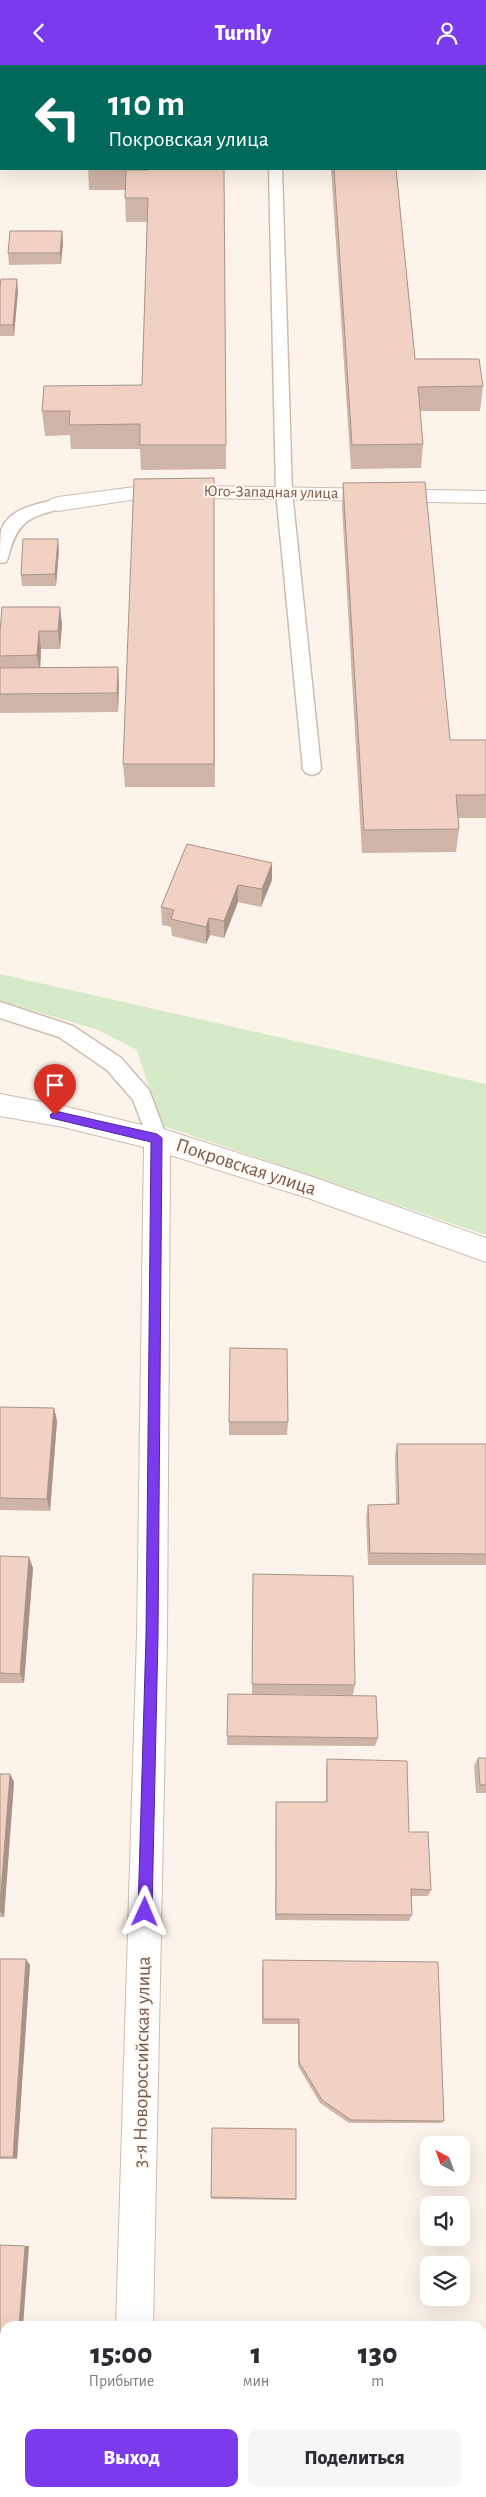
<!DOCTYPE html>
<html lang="ru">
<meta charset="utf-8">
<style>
body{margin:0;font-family:"Alegreya Sans",sans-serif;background:#f7f7f7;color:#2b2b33;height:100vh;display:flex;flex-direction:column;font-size:19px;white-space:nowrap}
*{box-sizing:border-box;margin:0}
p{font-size:16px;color:#7c7c81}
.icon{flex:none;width:28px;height:28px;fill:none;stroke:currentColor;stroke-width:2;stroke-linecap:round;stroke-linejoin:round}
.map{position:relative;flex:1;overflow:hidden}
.side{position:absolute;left:0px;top:2256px;width:486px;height:176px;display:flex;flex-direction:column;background:#fff;border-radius:15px 15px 0 0;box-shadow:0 5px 20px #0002}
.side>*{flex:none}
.top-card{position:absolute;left:0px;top:0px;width:486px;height:105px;box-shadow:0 5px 20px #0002;background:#00695c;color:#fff;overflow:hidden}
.needle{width:32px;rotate:319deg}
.tools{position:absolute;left:420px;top:2071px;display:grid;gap:10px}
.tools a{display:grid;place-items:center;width:50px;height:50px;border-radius:10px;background:#fff;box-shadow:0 5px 20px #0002;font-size:25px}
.pin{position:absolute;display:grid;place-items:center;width:42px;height:42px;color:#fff;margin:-51px -21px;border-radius:50% 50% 50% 0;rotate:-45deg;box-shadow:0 0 5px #0007}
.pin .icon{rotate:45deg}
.me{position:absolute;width:55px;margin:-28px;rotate:1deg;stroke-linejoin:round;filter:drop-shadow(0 0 4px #0008)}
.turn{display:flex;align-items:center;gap:18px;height:105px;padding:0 25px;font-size:22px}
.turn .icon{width:65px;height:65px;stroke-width:2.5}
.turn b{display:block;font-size:35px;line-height:42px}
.eta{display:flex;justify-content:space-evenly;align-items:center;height:85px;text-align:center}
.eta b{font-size:30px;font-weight:800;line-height:35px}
.button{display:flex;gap:10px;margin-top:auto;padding:10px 25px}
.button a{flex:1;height:58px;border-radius:10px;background:#7c3aed;color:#fff;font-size:20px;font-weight:800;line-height:58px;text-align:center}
.button a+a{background:#f7f7f7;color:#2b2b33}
header{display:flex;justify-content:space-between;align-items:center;height:65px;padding:0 25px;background:#7c3aed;color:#fff;font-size:22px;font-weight:800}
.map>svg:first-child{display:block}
.green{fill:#d7eac8}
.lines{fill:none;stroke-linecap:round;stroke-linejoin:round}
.lane-casing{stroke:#cebcaf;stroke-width:3}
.street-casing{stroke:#cebcaf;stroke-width:2}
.lane{fill:#fff;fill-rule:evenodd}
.street{fill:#fff;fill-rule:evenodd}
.wall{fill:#cfb5a7}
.shaded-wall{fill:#a99388}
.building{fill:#f1d2c2;stroke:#a99388}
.route{fill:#7c3aed;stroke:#51269a}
.labels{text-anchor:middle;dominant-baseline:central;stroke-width:4;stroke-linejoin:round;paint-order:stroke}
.far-street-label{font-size:16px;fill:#775a4d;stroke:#fff8f0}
.street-label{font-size:20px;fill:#775a4d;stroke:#fff8f0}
</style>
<header><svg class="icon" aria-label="back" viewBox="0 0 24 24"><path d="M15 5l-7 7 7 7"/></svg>Turnly<svg class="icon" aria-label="person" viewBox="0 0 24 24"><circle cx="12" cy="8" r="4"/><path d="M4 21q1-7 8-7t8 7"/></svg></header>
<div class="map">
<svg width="486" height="2432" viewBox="0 0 486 2432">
<rect width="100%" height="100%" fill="#fcf4ea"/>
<path class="green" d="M0,0h486v35l-1,-34h-484l-1,34z
M0,909l486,110v151l-325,-110 -24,-75 -41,-21 -96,-28z"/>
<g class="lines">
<g class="lane-casing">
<path id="lane" d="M0,35h1v8h-1z
M269,104h13l10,323 29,277 -3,4 -6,2 -6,-2 -3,-4 -27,-277z
M58,434l6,1 2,4 -2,4c-36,9 -47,13 -56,50l-2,4 -6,1c0,-9 0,-23 1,-32 7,-23 37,-27 57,-32z
M0,937l73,24 48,32 28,32 18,48 -3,6 -7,2 -7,-2 -17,-44 -26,-30 -48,-33 -59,-19z"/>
</g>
<g class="street-casing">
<path id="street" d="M150,420l336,6v12l-336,-6 -92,14 -7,-2 -3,-5 3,-5 7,-2z
M0,1029l63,12 91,22 3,-1 150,48 179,63v24l-181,-65 -135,-42 -3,480 -14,691h-37l21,-691 7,-488 -81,-20 -63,-11z
M112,2428h38v4h-38z"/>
</g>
<use href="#lane" class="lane"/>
<use href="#street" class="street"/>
</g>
<path class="wall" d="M88,104h136l2,300 -85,1 -1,-21h-69l-1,-14 -25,1 -3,-25 100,-26 5,-163h-21l-1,-24v-8h-36z
M331,104h65l19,190 68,27 -3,25h-60l3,33 -2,24 -70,1z
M62,166l1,12 -2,21 -52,1 -1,-12z
M0,222l18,3 -4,46h-14z
M343,418l107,257h36v78h-28l1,11 -3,23 -94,1 -20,-346z
M214,438l1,284h-90l-2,-23z
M59,485l-3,36h-34l-1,-11z
M60,542l2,18 -2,24h-19l-1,18h78l1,18 -1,27 -118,1v-81z
M187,779l85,36 -11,27 -23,-5 -14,36 -14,-3 -4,9 -34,-8 -1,-9 -9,-2 -1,-18z
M0,1342l54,1 3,13 -7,90 -50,-1z
M229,1357h59l-1,13h-58z
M397,1379h89v121h-118l-2,-49 2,-11 28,-1 -1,-48z
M0,1491l33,12 -9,115h-24z
M253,1509l102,111 -2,10 -101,-1z
M227,1671l151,2 -3,8 -148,-1z
M478,1693h8v35h-10l-2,-27z
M327,1694l82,73 22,58 -3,6h-17l1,19 -3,6 -134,-1 1,-118h50v-34z
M0,1709h10l4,8 -10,135h-4z
M0,1894l30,6 -13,194h-17z
M262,1901l182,155 -3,2h-92l-29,-20 -22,-37v-42h-36z
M211,2132l85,2 -1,1 -84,-1z"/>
<path class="shaded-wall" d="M62,166l1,12 -2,21 -1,-11z
M17,214l1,11 -4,46 -1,-11z
M58,474l1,11 -3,36 -1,-12z
M60,542l2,18 -2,24 -2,-18z
M39,566l2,18 -1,25 -3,-19z
M118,602l1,18 -1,27 -1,-19z
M272,798v17l-11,27 1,-18z
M238,820v17l-14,36v-17z
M209,853l1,17 -4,9v-17z
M54,1343l3,13 -7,90 -3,-12z
M29,1492l4,11 -9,115 -4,-9z
M10,1709l4,8 -10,135 -4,-6v-5z
M26,1894l4,6 -13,194 -4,-2z
M25,2181h4l-6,80h-4z"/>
<path class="building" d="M149,104h75l2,276h-86v-21l-71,1 1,-14h-28l2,-25 98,-1 6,-187h-23l1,-28h23z
M334,104h62l19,190h64l4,27 -65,1 5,57 -71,1z
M10,166h52l-2,22h-52z
M1,214h16l-4,46h-13v-38z
M214,413v286h-91l11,-285z
M425,417l25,258h36v55h-30l3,34 -95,1 -21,-347z
M23,474h35l-3,35 -34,1z
M2,542h58l-2,24h-19l-2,24 -37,1v-24z
M118,602l-1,26 -117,1v-26z
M187,779l85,19 -10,26 -24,-4 -14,36 -15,-3 -3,9 -35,-8 3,-9 -13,-3z
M230,1283l57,1 1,73h-59z
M0,1342l54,1 -7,91 -47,-1z
M397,1379h89v110l-116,-1 -2,-48 31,-1z
M0,1491l29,1 -9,117 -20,-1z
M253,1509l100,2 2,109 -103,-1z
M228,1629l148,2 2,42 -151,-2z
M478,1693h8v27h-6z
M327,1694l80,2 2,71h19l3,58 -20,-1 1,26 -136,-1v-112h51z
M0,1709h10l-10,132z
M0,1894h26l-13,198h-13z
M263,1895l175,2 6,159 -93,-1 -29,-20 -23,-38v-43h-36z
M212,2063l84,1v70l-85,-2z
M0,2180l25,1 -6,80h-14v64h-5z"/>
<path class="route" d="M55,1046l102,23 5,4 -4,497 -6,277 -2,4 -5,3 -4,-3 -3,-4 8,-277 5,-493 -100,-24 -1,-3z"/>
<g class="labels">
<g class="far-street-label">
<text transform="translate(271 427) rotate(1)">Юго-Западная улица</text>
</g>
<g class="street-label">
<text transform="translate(246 1102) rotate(18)">Покровская улица</text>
<text transform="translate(142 1997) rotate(-89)">3-я Новороссийская улица</text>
</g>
</g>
</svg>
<div class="tools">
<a><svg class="needle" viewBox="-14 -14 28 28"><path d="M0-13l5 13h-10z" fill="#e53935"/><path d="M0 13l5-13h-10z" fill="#7c7c81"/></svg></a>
<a><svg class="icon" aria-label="sound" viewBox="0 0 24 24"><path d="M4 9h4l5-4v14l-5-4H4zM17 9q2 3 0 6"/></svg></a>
<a><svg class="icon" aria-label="layers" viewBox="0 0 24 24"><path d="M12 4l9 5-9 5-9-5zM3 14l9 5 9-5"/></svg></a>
</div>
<div class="pin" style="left:55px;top:1050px;background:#d93025"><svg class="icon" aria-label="arrive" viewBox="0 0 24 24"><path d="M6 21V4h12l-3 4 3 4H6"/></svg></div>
<svg class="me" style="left:145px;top:1847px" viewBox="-20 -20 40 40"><path d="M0-17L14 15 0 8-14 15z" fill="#7c3aed" stroke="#fff" stroke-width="4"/></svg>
<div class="top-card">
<div class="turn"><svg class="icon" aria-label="left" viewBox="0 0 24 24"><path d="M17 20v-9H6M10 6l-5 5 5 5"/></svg><div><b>110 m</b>Покровская улица</div></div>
</div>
<section class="side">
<div class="eta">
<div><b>15:00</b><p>Прибытие</p></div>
<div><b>1</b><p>мин</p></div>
<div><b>130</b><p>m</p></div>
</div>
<div class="button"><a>Выход</a><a>Поделиться</a></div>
</section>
</div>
